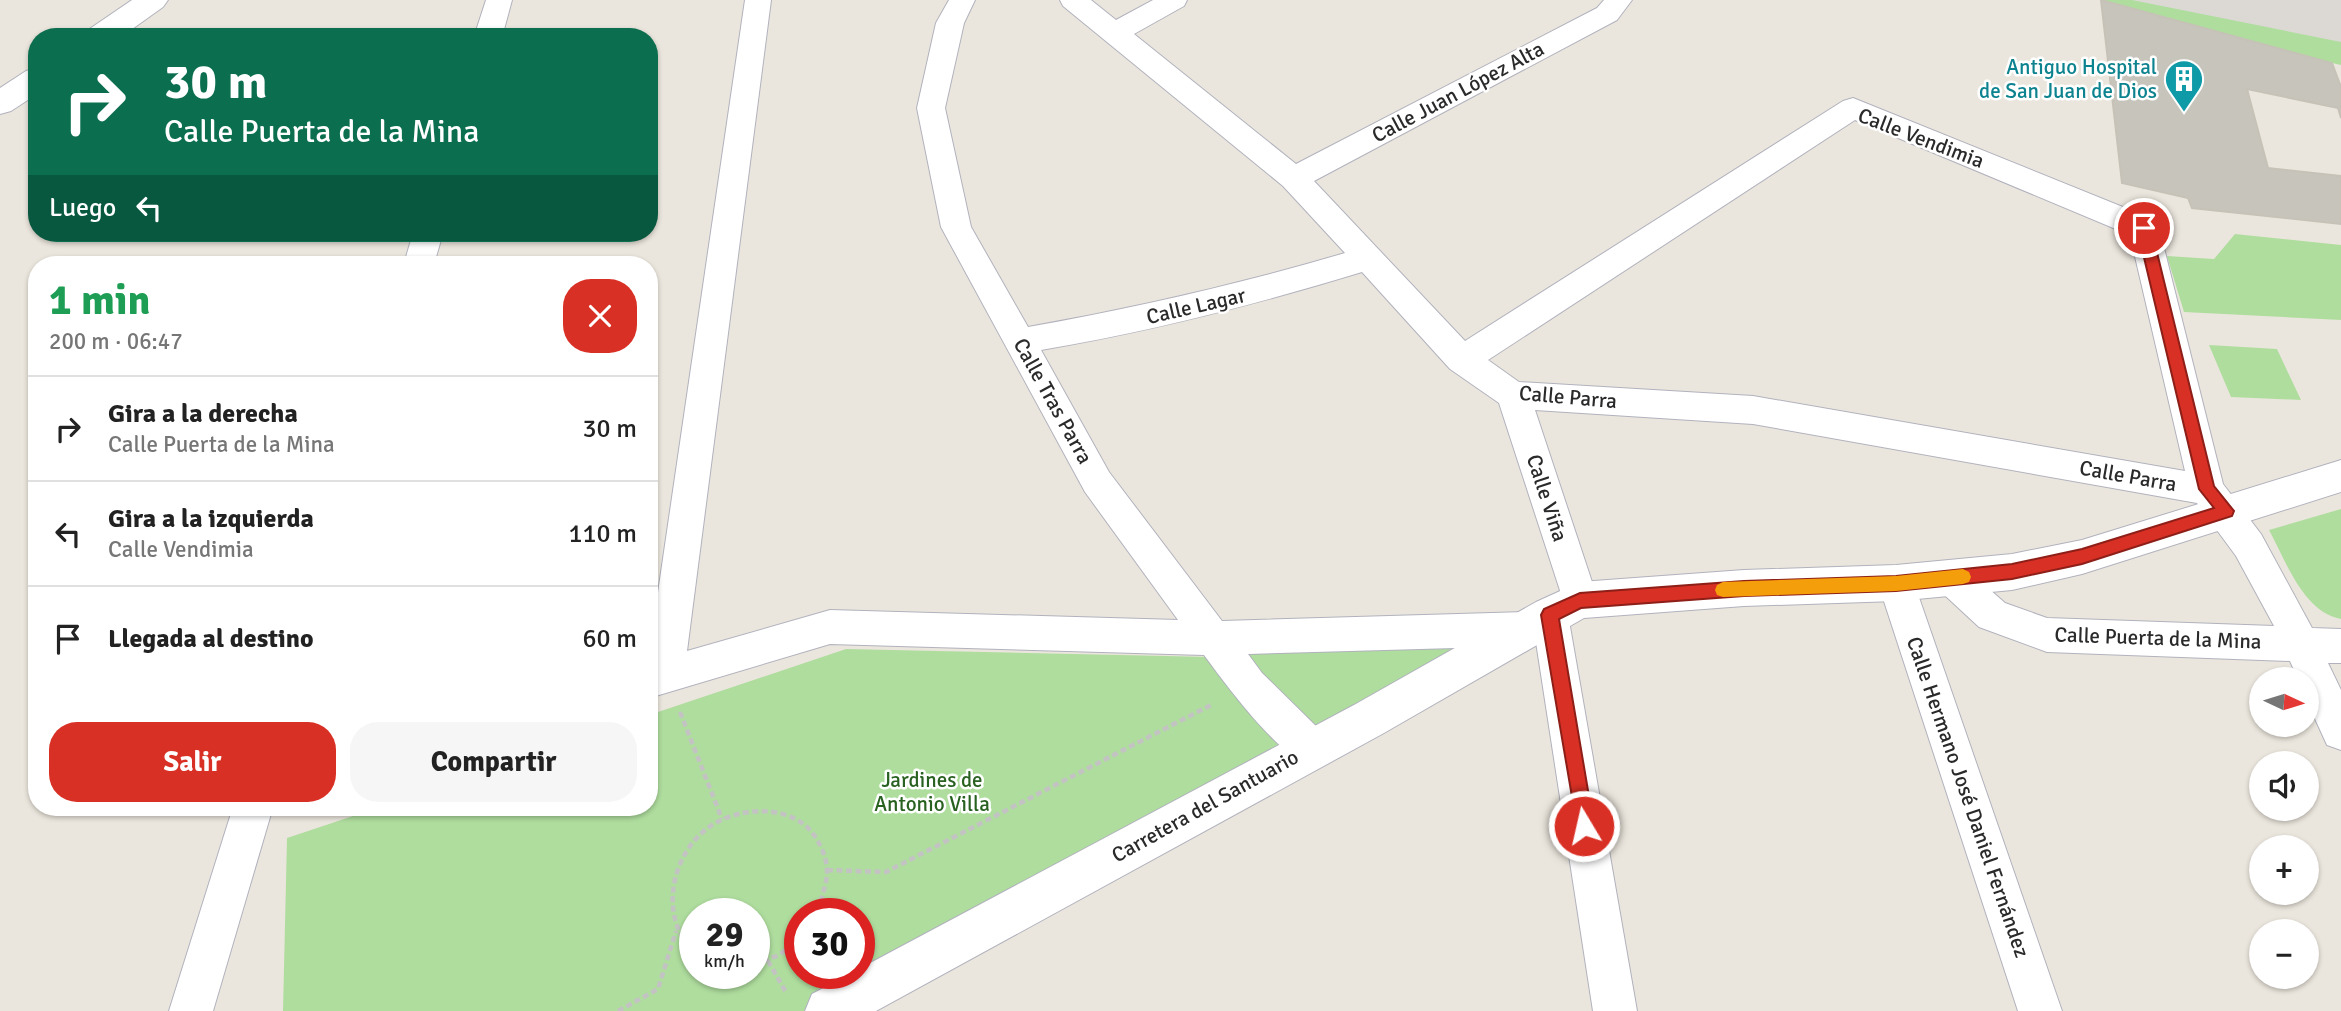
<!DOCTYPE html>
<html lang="es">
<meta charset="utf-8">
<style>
body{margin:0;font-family:Signika,sans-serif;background:#f6f6f6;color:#222;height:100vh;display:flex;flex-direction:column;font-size:26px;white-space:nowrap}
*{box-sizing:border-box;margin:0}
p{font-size:23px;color:#767676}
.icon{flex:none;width:38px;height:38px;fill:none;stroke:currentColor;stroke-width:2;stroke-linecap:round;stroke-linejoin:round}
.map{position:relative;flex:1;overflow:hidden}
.side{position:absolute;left:28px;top:256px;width:630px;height:560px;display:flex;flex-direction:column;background:#fff;border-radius:28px;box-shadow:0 2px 5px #0004}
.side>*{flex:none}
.guide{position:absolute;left:28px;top:28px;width:630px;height:214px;border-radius:28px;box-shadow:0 2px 5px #0004;background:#0b6e4f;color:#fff;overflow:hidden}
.needle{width:46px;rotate:94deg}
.buttons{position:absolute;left:2249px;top:667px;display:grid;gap:14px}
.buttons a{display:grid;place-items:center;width:70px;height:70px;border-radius:50%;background:#fff;box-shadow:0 2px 5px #0004;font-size:35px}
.speed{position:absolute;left:679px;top:898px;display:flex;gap:14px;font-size:35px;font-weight:700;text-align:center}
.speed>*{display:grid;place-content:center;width:91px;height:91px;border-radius:50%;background:#fff;box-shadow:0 2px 5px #0004;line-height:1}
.speed small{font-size:18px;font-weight:400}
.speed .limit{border:10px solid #d22;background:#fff;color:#111}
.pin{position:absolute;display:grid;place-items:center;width:60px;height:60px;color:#fff;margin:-30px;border:4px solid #fff;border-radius:50%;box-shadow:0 2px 7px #0007}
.me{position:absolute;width:77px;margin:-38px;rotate:351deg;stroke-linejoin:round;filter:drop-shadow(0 0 5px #0008)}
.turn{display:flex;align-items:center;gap:24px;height:147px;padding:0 21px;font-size:32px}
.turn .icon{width:91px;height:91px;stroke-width:2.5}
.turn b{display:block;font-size:49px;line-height:60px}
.then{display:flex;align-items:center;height:66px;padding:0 21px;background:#0003;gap:14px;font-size:26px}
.round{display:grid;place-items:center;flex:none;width:74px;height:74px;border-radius:28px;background:#f6f6f6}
.summary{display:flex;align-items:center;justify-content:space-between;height:119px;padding:0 21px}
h1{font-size:42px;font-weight:700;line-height:52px;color:#1e9e55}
.cta{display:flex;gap:14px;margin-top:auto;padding:14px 21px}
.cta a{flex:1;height:80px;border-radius:28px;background:#d93025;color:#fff;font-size:28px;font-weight:700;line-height:80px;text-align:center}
.cta a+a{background:#f6f6f6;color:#222}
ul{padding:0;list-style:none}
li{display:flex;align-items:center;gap:21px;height:105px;padding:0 21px;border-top:2px solid #e0e0e0}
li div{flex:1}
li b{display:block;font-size:26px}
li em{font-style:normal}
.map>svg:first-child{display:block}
.green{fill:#afdd9e;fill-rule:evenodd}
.plaza{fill:#dcd9d4}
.building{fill:#c7c4bc;stroke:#c6c2b7;stroke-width:2}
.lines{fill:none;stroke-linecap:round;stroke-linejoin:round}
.minor-casing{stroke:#b1b2bd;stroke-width:2}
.tertiary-casing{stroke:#b1b2bd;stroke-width:2}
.path{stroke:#c3c3c3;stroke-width:4.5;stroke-dasharray:6 3.5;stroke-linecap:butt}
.minor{fill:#fff;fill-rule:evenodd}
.tertiary{fill:#fff;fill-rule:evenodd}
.route{fill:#d93025;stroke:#8d1f18;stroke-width:2}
.slow{fill:#f59e0b}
.labels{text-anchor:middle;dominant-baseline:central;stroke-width:5;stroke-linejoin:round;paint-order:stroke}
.culture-label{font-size:21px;fill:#0d838f;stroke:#fff;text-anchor:end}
.street-label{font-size:21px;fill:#2a2a2a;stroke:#fff}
.park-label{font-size:21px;fill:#286120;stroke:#fff}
</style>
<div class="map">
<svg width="2341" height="1011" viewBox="0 0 2341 1011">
<rect width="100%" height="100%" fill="#ebe6dd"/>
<path class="green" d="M2101,0h240v65l-9,-2z
M2235,234l106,11v75l-157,-8 -17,-56 47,3z
M2209,345l68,4 24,51 -70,-3z
M2341,509v110c-38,-7 -55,-58 -72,-89z
M1526,629l-697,382h-546l4,-173 93,-31h269v-92l197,-66 366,8 234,-17zM695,914h59v59h-59zM800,914h59v59h-59z"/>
<path class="plaza" d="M2132,0h209v42z"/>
<path class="building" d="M2101,0l231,63 9,24v31l-3,-10 -91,-19 21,79 73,8v48l-149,-16 -4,-10 -66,-15z"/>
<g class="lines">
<g class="minor-casing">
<path id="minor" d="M486,0h26l-10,37h-28z
M745,0h26l-84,651 143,-41 348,10 -93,-128 -144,-265 -24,-119 19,-85 13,-23h26l-11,23 -19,85 26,119 57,100c107,-19 212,-43 317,-74l-62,-67 -220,-180 -3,-6h31l25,20 37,-20h34l-3,6 -50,28 162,130 301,-156 7,-8h28l-15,20 -303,161 151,160 378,-240 10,-3 302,122 4,8 64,256 38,50 51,94 29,1v34h-13l13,27v60l-14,-5 -21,-46v-20h-8l-8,-18 -243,-9 -68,-25 -41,-38 -5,-11 5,-11 13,-5 13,5 41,36 42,15 227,8 -38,-70 -39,-53 -444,-79 -218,-14 63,190 -5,12 -13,4 -13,-4 -68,-209 -49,-34 -88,-97c-108,33 -210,59 -321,78l68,122 113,149 304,-9 6,2 5,-11 13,-5 13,5 5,12 69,396h-44l-57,-369 -10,4 -278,8 14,19 63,62 5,13 -5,13 -14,6c-35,-14 -84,-81 -107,-112l-374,-11 -181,54v-44zM1855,120l275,115 55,236 -432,-75 -234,-14 -31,-22z
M413,233h30l-9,31h-30z
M1896,567l13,5 5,11 148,428h-44l-140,-428 5,-11z
M233,807h40l-60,204h-44z"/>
</g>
<g class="tertiary-casing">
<path id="tertiary" d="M132,0h36l-5,7 -42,30h-37l4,-7z
M37,68v26l-26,17 -11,3v-26l26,-17z
M2341,460v32l-259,82 -70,16 -116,11 -152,5 -160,12 -200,115 -508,278h-71l7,-17 40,-21h7v-4l495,-264 182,-103 44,-20 164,-12 152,-5 116,-11 70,-14z"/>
</g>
<path class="path" d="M680,712l42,107
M827,870l59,2 327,-168
M695,953c-37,-34 -25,-98 14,-126 29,-20 75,-23 100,2 10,11 18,27 18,43 0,13 -7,29 -10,42
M768,961l19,33
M754,964l25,-9 21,-16
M618,1011l40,-22 18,-58"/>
<use href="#minor" class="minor"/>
<use href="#tertiary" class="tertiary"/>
</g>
<path class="route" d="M2144,223l7,5 63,258 20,25 -2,5 -150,48 -70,15 -116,12 -152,5 -163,12 -22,11 35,207 -3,6 -7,3 -6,-3 -37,-217 3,-6 36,-16 164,-12 152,-5 116,-12 70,-15 132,-41 -15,-19 -62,-261z"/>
<path class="slow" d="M1963,569l6,3 2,5 -2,5 -6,2 -67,7 -173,6 -6,-2 -2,-5 2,-5 6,-3 173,-6z"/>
<defs>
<g id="building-pin" transform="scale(2.0125)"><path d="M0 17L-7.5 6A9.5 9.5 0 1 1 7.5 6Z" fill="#0f9aa8" stroke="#fff"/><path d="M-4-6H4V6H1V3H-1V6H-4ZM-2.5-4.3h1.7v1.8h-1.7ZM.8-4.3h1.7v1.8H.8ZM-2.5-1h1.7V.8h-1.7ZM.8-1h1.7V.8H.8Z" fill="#fff"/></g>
</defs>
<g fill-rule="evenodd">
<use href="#building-pin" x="2184" y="79"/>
</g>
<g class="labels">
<g class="culture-label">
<text x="2157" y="67">Antiguo Hospital<tspan x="2157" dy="24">de San Juan de Dios</tspan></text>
</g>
<g class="street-label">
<text transform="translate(1458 92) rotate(-28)">Calle Juan López Alta</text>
<text transform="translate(1921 138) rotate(21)">Calle Vendimia</text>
<text transform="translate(1196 306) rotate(-13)">Calle Lagar</text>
<text transform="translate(1568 397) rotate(5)">Calle Parra</text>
<text transform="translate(1053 401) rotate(61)">Calle Tras Parra</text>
<text transform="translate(2128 476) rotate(10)">Calle Parra</text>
<text transform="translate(1547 498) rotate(72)">Calle Viña</text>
<text transform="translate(2158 638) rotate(2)">Calle Puerta de la Mina</text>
<text transform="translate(1968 797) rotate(71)">Calle Hermano José Daniel Fernández</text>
<text transform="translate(1205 806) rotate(-29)">Carretera del Santuario</text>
</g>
<g class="park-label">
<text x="932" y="780">Jardines de<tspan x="932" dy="24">Antonio Villa</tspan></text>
</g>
</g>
</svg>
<div class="buttons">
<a><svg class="needle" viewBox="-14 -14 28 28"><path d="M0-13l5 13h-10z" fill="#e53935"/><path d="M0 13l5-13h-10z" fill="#767676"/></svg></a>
<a><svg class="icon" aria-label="sound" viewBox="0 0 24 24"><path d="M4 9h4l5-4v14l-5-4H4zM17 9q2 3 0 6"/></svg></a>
<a>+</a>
<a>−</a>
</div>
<div class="speed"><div>29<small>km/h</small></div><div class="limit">30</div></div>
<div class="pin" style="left:2144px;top:228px;background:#d93025"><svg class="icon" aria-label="arrive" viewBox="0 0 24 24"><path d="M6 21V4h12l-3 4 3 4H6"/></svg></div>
<svg class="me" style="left:1584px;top:826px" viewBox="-20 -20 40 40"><circle r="17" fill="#d93025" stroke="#fff" stroke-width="3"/><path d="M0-11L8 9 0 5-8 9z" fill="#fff"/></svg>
<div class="guide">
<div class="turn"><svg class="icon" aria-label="right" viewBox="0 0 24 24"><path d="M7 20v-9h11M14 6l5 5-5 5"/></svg><div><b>30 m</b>Calle Puerta de la Mina</div></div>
<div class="then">Luego<svg class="icon" aria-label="left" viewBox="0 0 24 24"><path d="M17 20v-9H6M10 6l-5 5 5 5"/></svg></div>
</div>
<section class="side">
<div class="summary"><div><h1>1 min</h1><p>200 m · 06:47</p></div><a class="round" style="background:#d93025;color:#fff"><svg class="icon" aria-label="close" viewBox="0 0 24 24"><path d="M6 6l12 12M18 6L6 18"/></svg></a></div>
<ul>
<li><svg class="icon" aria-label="right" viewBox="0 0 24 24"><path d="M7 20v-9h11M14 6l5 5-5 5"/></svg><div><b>Gira a la derecha</b><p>Calle Puerta de la Mina</p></div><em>30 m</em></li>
<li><svg class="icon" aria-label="left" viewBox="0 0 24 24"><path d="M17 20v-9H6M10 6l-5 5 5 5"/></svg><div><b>Gira a la izquierda</b><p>Calle Vendimia</p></div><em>110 m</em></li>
<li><svg class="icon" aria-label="arrive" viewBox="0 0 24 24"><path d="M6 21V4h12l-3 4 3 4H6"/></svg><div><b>Llegada al destino</b></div><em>60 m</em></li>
</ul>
<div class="cta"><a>Salir</a><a>Compartir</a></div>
</section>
</div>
